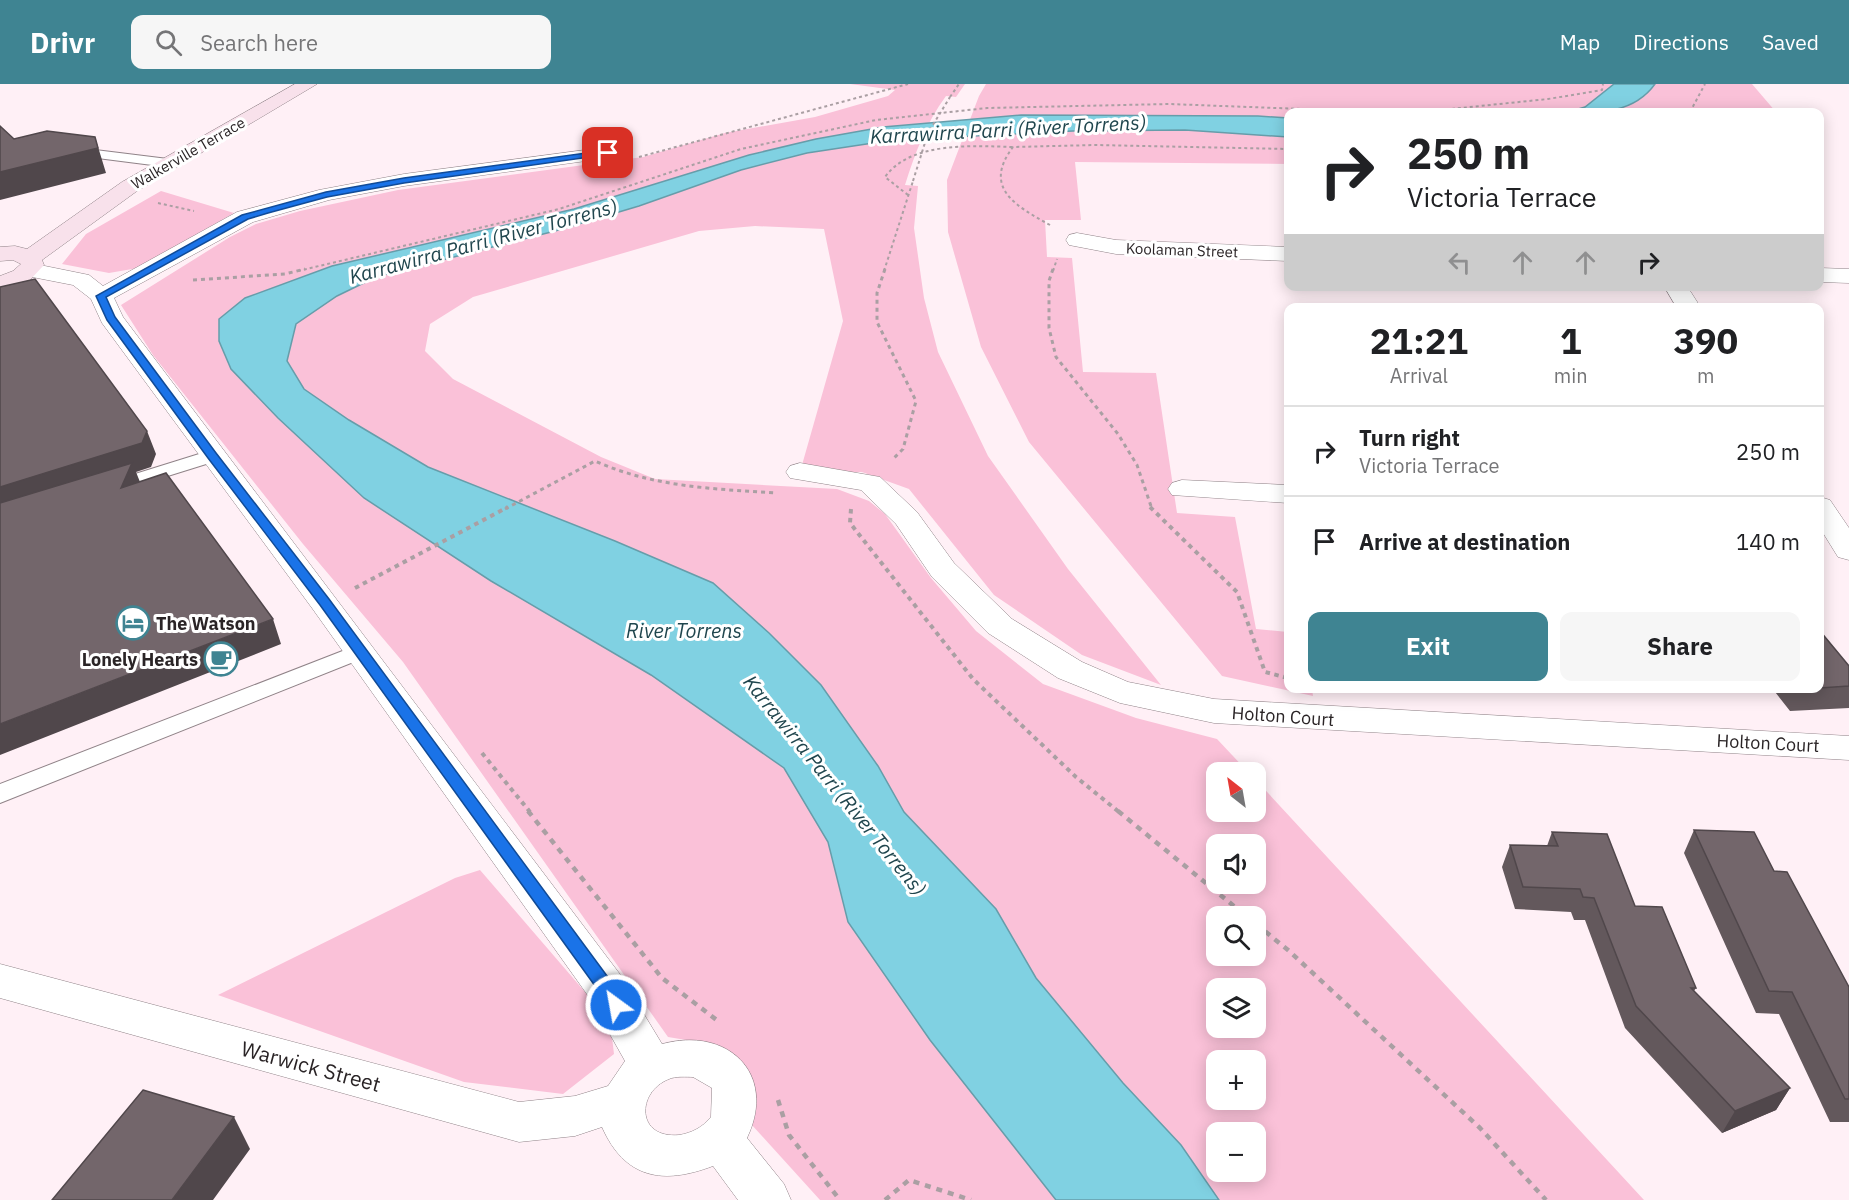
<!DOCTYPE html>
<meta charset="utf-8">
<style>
body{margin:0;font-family:"IBM Plex Sans",sans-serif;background:#f6f6f6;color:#202124;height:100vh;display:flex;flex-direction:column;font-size:22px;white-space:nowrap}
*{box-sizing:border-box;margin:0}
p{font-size:20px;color:#757577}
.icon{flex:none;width:33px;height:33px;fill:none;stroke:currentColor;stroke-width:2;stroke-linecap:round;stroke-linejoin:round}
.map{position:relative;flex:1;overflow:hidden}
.drawer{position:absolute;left:1284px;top:219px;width:540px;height:390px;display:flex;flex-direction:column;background:#fff;border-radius:12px;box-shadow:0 3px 15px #0003}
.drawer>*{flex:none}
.banner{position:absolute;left:1284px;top:24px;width:540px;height:183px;border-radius:12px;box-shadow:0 3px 15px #0003;background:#fff;color:#202124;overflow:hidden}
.needle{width:39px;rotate:329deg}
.fabs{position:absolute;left:1206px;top:678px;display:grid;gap:12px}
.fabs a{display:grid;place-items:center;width:60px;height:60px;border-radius:12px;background:#fff;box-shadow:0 3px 15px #0003;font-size:30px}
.pin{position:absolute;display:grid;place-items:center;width:51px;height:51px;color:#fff;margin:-26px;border-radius:12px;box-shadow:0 3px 9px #0006}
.me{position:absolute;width:66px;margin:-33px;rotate:328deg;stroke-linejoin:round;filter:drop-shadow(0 0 4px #0008)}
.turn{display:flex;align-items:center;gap:21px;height:126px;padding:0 24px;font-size:27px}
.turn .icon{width:78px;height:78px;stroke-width:2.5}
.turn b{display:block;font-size:42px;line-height:51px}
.lanes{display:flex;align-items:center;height:57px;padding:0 24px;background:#0003;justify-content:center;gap:30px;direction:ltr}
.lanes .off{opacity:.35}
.eta{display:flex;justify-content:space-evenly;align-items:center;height:102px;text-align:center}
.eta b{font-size:36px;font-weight:700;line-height:42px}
.action{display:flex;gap:12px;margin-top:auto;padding:12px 24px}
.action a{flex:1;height:69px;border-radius:12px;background:#3f8492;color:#fff;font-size:24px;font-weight:700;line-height:69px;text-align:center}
.action a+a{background:#f6f6f6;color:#202124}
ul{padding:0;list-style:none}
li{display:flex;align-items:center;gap:18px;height:90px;padding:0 24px;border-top:2px solid #e0e0e0}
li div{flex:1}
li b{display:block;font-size:22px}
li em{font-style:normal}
header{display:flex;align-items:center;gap:36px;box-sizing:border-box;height:84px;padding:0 30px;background:#3f8492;color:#fff}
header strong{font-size:28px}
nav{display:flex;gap:33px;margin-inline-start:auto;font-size:21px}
.search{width:420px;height:54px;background:#f6f6f6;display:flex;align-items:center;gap:15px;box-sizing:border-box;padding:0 21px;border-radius:12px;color:#757577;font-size:22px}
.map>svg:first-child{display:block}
.green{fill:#fac1d8;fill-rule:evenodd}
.water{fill:#80d1e2;stroke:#669daa;stroke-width:1.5}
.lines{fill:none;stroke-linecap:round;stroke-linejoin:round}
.lane-casing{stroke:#908388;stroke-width:2}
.street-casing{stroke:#908388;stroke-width:1}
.secondary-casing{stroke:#908388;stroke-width:1}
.path-far3{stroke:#aa9fa3;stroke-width:2;stroke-dasharray:3 3;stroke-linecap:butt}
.path-far2{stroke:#aa9fa3;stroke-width:3;stroke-dasharray:4 4;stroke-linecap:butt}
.path-far1{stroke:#aa9fa3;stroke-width:4;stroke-dasharray:4.5 4.5;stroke-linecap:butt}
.path{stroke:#aa9fa3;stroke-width:4.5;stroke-dasharray:6 6;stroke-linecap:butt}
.lane{fill:#fff;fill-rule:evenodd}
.street{fill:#fff;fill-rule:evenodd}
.secondary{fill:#f8e1eb;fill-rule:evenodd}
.path-bridge{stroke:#aa9fa3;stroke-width:2;stroke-dasharray:3 3;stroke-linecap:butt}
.wall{fill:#63585c}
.shaded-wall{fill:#50474b}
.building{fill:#73666b;stroke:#50474b;stroke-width:1.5}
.route{fill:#1a73e8;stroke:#114b97;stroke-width:1.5}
.labels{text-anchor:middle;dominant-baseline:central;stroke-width:6;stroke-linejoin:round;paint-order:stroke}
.far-street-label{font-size:15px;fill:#2a2426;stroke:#fff}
.poi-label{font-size:18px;font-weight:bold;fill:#2a2426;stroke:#fff;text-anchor:start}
.street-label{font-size:18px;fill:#2a2426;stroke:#fff}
.water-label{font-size:20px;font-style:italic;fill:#20464e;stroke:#fff}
.near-street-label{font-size:21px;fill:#2a2426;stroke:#fff}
</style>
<header>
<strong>Drivr</strong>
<div class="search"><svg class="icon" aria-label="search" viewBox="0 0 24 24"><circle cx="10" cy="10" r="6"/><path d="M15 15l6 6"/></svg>Search here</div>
<nav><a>Map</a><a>Directions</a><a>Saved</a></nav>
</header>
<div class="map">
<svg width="1849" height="1116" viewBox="0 0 1849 1116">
<rect width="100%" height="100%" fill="#fff0f6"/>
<path class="green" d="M850,0h115l-9,13 -10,-1c-20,27 -31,57 -41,89l13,1 -4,42 10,70 14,54 50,104 80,113 93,116 -79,-30 -88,-60 -85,-106 -47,-17h-62l43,-151 -19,-92 -69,-3 -56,5 -226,66 -43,27 -5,27 28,28 148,78 54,22 182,10 32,12 16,13 46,64 45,53 67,53 93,34 81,21 31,33h-32v40h40v-32l388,420h-824l-69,-76 -41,-80 -42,-7 -265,-375 -100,-118 -150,-189 -32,-50 109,-68 26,-13 44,-13 98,-21 245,-33 82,-24 90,-16 73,-21 7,-6zM1216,760h40v40h-40zM1216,832h40v40h-40zM1216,904h40v40h-40zM1216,976h40v40h-40zM1216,1048h40v40h-40z
M986,0h766l24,28h-488v52l-213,-2 6,58h-36l2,37 25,1 11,114 73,1 21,140 58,4 21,112 32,3v56l24,1 1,7 -91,-20 -193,-234 -48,-95 -33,-115 -1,-52 32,-84z
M161,107l73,22 -96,55 -29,5 -47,-9 24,-30z
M480,786l130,151 4,33 -51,40 -99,-12 -246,-87 237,-117z"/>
<path class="water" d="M1614,0h41c-21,29 -54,29 -87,28l17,-5z
M1021,31l237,1 30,2v19l-103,-7 -112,1 -180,9 -86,13 -66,17 -102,36 -84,25 -179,46 -39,19 -41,28 -9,37 17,28 45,31 79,47 187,74 98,42 56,50 52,52 57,81 26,46 92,97 40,69 87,105 58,62 38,55h-163l-126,-160 -82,-118 -20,-80 -44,-74 -133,-93 -160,-94 -127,-83 -86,-80 -47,-49 -12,-28v-22l26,-21 87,-32 242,-57 175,-54 67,-16 67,-12z"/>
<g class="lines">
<g class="lane-casing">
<path id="lane" d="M71,63l97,12 7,4 -7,4 -102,-13v-6z
M212,366l10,6 -3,4 -109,34 -10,-6 3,-4z
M358,561l8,2 3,5 -3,5 -366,146v-19z"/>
</g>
<g class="street-casing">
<path id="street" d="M608,63l7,2 3,4 -3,4 -211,29 -75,14 -76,22 -139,76 9,19 496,656 43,71c65,-18 116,29 85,94l37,46 7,16h-53l-25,-34c-50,19 -88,13 -111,-39l-27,9 -56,6 -519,-144v-34l519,138 56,-6 33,-10 17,-25 -36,-64 -277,-389 -210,-285 -11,-24 -18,-14 -51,-10 -4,-5 4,-5 8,-2 59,12 14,11 134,-74 82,-22 85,-16zM693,993l19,11 -1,29c-8,10 -19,16 -32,18 -43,4 -43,-43 -10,-56 7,-3 17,-2 24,-2z
M1077,149l39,7 172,7v14l-172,-7 -47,-9 -3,-5 3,-5z
M1820,184l29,1v14l-29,-1z
M1664,202h23l14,22h-24z
M800,379l80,14 37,35 37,51 58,56 70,43 46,20 86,17 635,37v24l-635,-37 -94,-20 -62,-25 -70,-45 -56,-56 -36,-53 -35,-34 -71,-12 -4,-6 4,-6z
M1182,396l106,5v18l-116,-8 -4,-6 4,-6z
M1820,413l10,3 19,28v32l-11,-3 -18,-29z"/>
</g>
<g class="secondary-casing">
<path id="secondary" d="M295,0h22l-180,107 -95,69 2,5 -15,16 -29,10v-15l13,-5 8,-7 -8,-4 -13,1v-14l15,-1 12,3 95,-67z"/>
</g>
<path class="path-far3" d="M950,13l9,-13
M1422,28l126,-13 54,-9 1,-6
M1690,28l15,-28
M639,73l269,-73
M908,111l-23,-18c26,-36 88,-31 128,-30
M158,119l36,8
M1050,141c-34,-19 -68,-37 -37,-78l82,-2 193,4
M298,187l261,-62 182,-60 135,-29 111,-12 182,-4 214,8
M884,187l29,-90
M1053,187l4,-12"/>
<path class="path-far2" d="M885,185l-8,24v29l39,79 -13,48 -11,11
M1053,185l-4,12v47l7,29 62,77 19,31 15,44
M193,196l92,-6 20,-5
M505,425l90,-48c58,26 119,28 182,32"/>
<path class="path-far1" d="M1150,423l87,85 28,80 23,6
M851,425l-1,14 123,156 103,98 43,35
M355,504l153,-81
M482,669l48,59"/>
<path class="path" d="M528,727l134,167 56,43
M1118,727l128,105
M1256,840l32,26 192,178 66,72
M778,1016l11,35 51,65
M885,1116l24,-20 62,20"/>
<use href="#lane" class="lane"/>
<use href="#street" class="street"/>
<use href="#secondary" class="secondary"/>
<path class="path-bridge" d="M913,97l15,-48 22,-36"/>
</g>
<path class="wall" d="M1820,547l29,35v42l-59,3 -18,-23h48z
M1694,746l80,41 75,116v135h-19l-51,-108 -23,-1 -72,-160z
M1552,748l83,74 61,82 -2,3 96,97 -14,22 -54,23 -97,-105 -40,-108h-11l-3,-8 -56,-3 -13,-42 8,-22 37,1z"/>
<path class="shaded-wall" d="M95,53l11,36 -106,27v-28z
M147,347l9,23 -5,13 -15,5 6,15 -142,28v-28z
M273,535l8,25 -281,111v-31z
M1790,1004l-14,22 -54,23 13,-22z
M234,1033l16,32 -37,51h-41z"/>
<path class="building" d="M0,42l14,13 33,-8 48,6 3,11 -98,24z
M35,195l112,152 -5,12 -142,44v-200z
M132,379l-11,25 45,-15 107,146 -273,105v-221z
M1820,547l29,35v20l-29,2z
M1694,746l60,2 20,39 13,1 62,115v112h-4l-53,-107 -23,-1z
M1552,748l55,2 28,72 27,1 34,81h-5l99,100 -55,23 -99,-105 -42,-108 -11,-1 -3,-8 -57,-2 -13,-42 48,1z
M143,1006l91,27 -62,83h-120z"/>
<path class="route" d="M608,66l3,4 -207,29 -77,14 -59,16 -20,6 -142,78 9,20 101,136 113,146 281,381 15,25 -3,5 -6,3 -6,-3 -12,-20 -278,-385 -112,-147 -101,-138 -11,-24 146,-81 84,-23 78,-14z"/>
<defs>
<g id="hotel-ring" transform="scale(1.725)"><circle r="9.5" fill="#fff" stroke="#3f8492" stroke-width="1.5"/><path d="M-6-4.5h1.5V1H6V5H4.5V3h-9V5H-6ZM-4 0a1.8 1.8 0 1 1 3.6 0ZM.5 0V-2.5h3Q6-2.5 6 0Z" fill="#3f8492"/></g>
<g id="cafe-ring" transform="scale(1.725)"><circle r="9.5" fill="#fff" stroke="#3f8492" stroke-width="1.5"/><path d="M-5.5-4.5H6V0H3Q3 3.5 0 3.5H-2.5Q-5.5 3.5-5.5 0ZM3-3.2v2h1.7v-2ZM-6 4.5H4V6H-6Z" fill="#3f8492"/></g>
</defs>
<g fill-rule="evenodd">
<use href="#hotel-ring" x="133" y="539"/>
<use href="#cafe-ring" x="221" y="575"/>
</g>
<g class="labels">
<g class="far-street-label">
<text transform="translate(188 69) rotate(-30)">Walkerville Terrace</text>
<text transform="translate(1182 166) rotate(2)">Koolaman Street</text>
</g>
<g class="poi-label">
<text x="156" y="539">The Watson</text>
<text x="198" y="575" text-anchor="end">Lonely Hearts</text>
</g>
<g class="street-label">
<text transform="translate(1283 632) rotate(4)">Holton Court</text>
<text transform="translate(1768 659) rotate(3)">Holton Court</text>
</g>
<g class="water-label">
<text transform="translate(1008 45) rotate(-3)">Karrawirra Parri (River Torrens)</text>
<text transform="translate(483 157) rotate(-15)">Karrawirra Parri (River Torrens)</text>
<text x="684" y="546">River Torrens</text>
<text transform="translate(835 701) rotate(51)">Karrawirra Parri (River Torrens)</text>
</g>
<g class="near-street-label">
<text transform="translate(311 982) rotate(15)">Warwick Street</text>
</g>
</g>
</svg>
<div class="fabs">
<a><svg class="needle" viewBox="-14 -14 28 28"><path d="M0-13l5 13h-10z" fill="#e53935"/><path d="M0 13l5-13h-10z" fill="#757577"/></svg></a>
<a><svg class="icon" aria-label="sound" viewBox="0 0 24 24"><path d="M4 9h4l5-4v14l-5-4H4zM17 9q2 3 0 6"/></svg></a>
<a><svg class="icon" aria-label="search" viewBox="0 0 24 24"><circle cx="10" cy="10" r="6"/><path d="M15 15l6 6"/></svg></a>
<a><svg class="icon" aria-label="layers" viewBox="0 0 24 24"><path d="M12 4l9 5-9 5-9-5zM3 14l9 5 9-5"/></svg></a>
<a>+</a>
<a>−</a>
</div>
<div class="pin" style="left:608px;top:69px;background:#d93025"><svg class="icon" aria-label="arrive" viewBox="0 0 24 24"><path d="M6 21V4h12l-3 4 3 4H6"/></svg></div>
<svg class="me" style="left:616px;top:921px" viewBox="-20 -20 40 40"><circle r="17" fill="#1a73e8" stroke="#fff" stroke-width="3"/><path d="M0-11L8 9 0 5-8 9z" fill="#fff"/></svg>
<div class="banner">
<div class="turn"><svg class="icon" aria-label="right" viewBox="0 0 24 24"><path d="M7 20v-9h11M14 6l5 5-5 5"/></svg><div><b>250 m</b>Victoria Terrace</div></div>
<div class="lanes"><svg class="icon off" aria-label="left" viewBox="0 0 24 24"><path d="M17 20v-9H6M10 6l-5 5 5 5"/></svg><svg class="icon off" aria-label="ahead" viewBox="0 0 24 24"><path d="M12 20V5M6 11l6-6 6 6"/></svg><svg class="icon off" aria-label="ahead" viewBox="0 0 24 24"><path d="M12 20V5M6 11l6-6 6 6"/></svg><svg class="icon" aria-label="right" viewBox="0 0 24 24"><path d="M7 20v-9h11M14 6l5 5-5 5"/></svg></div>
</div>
<section class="drawer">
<div class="eta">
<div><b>21:21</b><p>Arrival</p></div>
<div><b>1</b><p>min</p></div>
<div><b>390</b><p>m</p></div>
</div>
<ul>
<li><svg class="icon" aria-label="right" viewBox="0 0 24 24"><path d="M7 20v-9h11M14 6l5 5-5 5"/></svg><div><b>Turn right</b><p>Victoria Terrace</p></div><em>250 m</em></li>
<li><svg class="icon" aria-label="arrive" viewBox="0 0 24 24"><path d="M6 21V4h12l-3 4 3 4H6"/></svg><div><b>Arrive at destination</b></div><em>140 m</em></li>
</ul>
<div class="action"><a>Exit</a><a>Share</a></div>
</section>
</div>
